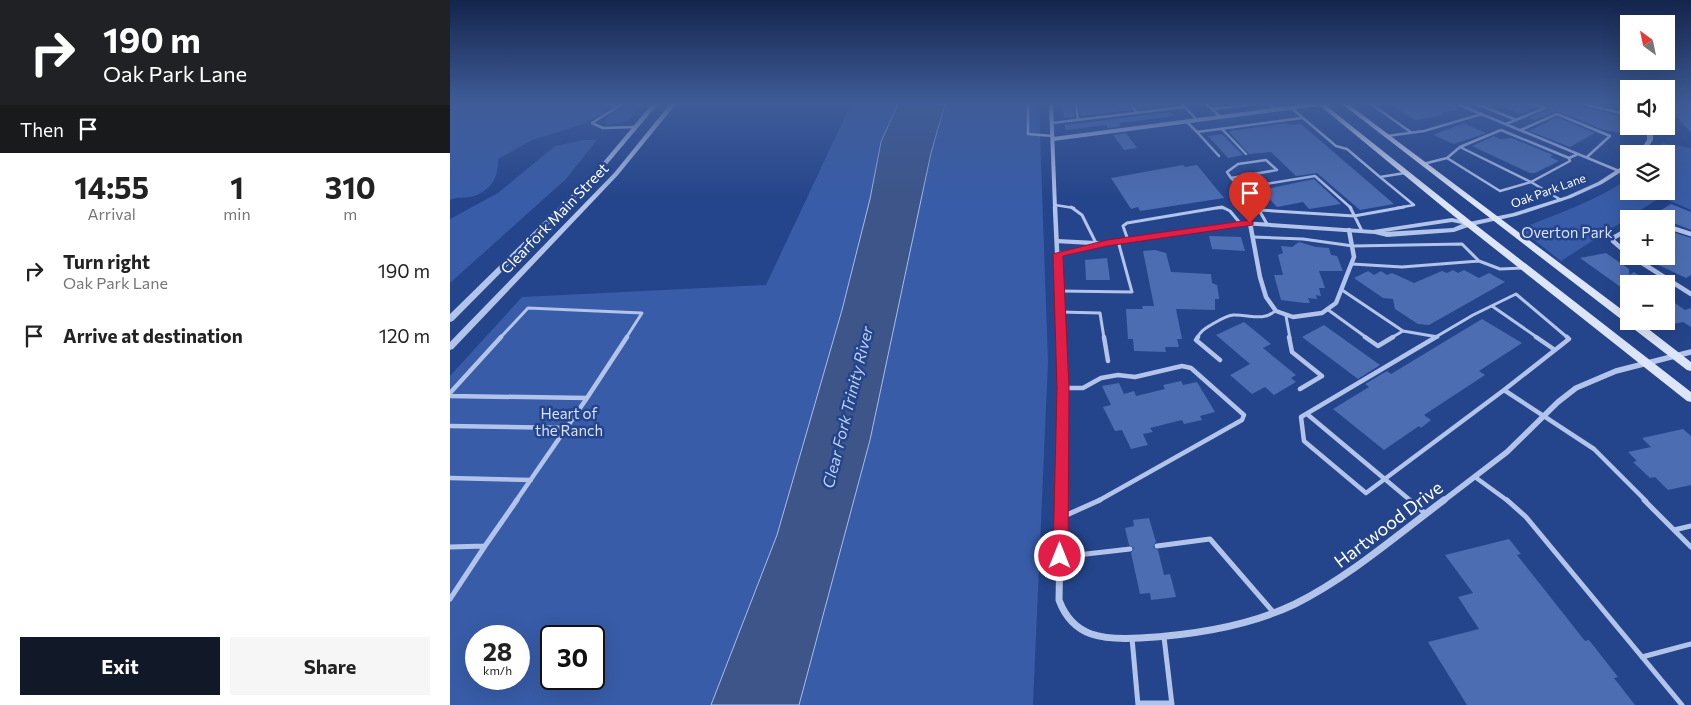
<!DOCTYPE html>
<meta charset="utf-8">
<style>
body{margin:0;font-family:Commissioner,sans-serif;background:#f6f6f6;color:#222;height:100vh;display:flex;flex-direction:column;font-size:19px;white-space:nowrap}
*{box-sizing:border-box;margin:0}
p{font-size:16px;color:#767676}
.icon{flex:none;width:28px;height:28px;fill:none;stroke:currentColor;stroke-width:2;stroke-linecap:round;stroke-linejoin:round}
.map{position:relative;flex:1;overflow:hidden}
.panel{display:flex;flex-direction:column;background:#fff;width:450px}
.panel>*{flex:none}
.banner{background:#202124;color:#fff;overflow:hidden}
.needle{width:32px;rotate:327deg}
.fabs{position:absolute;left:1170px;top:15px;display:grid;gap:10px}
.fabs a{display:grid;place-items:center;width:55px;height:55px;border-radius:0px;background:#fff;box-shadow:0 5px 20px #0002;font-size:25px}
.speed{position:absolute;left:15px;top:625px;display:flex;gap:10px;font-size:25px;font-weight:700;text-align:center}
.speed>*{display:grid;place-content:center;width:65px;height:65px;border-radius:50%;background:#fff;box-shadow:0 5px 20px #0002;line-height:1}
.speed small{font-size:12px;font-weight:400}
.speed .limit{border:2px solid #111;border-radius:8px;background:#fff;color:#111}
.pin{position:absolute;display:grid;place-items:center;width:42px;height:42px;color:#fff;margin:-51px -21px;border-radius:50% 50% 50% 0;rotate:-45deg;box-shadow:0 0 5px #0007}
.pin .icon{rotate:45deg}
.me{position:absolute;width:55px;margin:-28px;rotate:0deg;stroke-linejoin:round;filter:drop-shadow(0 0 4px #0008)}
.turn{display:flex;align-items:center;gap:18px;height:105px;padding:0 20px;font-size:22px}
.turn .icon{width:65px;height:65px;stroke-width:2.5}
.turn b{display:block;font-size:35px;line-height:42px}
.then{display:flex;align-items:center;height:48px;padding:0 20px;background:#0003;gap:10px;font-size:19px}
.eta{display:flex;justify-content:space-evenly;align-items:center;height:85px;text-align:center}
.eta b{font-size:30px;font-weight:700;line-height:35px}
.button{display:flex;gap:10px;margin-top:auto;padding:10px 20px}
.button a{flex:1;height:58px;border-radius:0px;background:#111827;color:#fff;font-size:20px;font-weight:700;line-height:58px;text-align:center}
.button a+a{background:#f6f6f6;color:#222}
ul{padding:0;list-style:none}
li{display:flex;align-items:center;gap:15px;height:65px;padding:0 20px}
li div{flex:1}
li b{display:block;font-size:19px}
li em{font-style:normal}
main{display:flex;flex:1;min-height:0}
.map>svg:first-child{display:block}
.green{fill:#385ca8;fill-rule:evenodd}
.water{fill:#3d5588;stroke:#a6bdeb}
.building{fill:#4c6db2}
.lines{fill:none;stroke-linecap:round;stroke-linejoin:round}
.service-far3{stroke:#b2c4ea;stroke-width:2.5}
.service-far2{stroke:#b2c4ea;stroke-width:3}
.service-far1{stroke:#b2c4ea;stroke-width:4.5}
.service{stroke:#b2c4ea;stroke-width:5}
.minor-far3{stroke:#b2c4ea;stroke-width:4}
.minor-far2{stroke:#b2c4ea;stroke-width:4.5}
.minor-far1{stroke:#b2c4ea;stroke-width:5.5}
.minor{stroke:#b2c4ea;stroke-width:7}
.tertiary{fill:#b2c4ea;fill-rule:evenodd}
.secondary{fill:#dde5f8;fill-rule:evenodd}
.route{fill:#e11d48;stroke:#92132f}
.labels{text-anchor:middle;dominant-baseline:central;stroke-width:5;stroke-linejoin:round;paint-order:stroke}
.far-street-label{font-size:12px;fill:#fff;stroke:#24448b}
.street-label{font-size:15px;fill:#fff;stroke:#24448b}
.park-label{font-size:15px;fill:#d7e1f8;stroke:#24448b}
.water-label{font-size:16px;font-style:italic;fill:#becff1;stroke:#24448b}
.near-street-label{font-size:18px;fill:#fff;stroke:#24448b}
</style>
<main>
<section class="panel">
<div class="banner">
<div class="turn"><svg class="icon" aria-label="right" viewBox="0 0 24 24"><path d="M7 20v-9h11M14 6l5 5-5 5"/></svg><div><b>190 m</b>Oak Park Lane</div></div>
<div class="then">Then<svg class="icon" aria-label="arrive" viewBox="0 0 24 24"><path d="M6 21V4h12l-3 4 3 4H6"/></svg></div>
</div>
<div class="eta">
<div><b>14:55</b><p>Arrival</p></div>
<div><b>1</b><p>min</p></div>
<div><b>310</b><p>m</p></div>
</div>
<ul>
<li><svg class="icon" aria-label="right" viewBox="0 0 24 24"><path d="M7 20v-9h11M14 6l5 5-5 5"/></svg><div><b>Turn right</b><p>Oak Park Lane</p></div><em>190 m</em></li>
<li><svg class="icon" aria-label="arrive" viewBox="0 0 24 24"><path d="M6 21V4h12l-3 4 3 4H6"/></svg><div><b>Arrive at destination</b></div><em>120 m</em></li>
</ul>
<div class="button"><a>Exit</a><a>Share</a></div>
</section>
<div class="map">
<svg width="1241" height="705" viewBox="0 0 1241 705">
<rect width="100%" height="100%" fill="#24448b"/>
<path class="green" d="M0,104h167l-33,20 -52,16 -34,19c0,18 -5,30 -24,37 -8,3 -16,0 -24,4z
M177,104h16l-16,17 -20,4 -3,-4 4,-5z
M401,104h188l9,258 -15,343h-583v-329l72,-79 244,-12zM26,636h43v43h-43zM101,636h43v43h-43z
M133,140h14l-31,39 -116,104v-64l48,-26 57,-47z
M1212,143l29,5v62l-30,-13 -100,64 -41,-32c36,-15 77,-28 109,-51v13h37v-37h-11z"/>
<path class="water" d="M448,104h47l-14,49 -61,287 -71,265h-88l66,-170 65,-225 28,-111 11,-57z"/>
<path class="building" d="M613,104h10l1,13 -10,1z
M629,104h48l4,6 -50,6z
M684,104h30l2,2 -28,3z
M941,104h63l5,6 -20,3 5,2 -30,5z
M1045,104h34l7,4 -15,6z
M1097,104h33l2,3 44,10 -1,16 -22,-3 -46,-19 -22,9 -6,-2 18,-8 1,-3 -3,-2z
M1220,104h21v28l-21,-22h7z
M721,112l3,4 -55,7 2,3 -13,2 -2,-3 -41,5v-5z
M1107,117l38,16 -25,14 -41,-16z
M836,123l2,2 13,-1 93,80 -34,6 -43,-37 -21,3 -25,-24 -22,2 -19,-21v-2z
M1013,123l23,10 -32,11 -21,-9z
M676,133l11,15 -13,2 -11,-15z
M772,134l21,21 -15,3 -20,-22z
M1044,136l6,3 12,-1 41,17 -3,2 9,4 -24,12h-5l-58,-27z
M733,165l2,2 12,-2 27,33 -84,13 -2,-4 -7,2 -20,-31z
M864,179l27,25 -32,5 -6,-7 -26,5 -16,-17z
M1221,204l20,8v18l-38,-15z
M1216,230l25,8v37l-5,3 -36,-17 7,-5h9v-6l3,-2 -3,-1z
M759,236l32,1 4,14 -33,-2z
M849,242l17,5 13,1 2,7 6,1 6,15h-24l6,17h-6l2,8 -5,-1 1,4 -9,-1 2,5h-6l-23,-3 -7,-25h9l-5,-20 5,-2 -2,-7 11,1z
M705,250l11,3 5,19 40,2 1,9 5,2 2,12v2h-4v11l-39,-1 6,30h-5l2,8h-14l1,5 -32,-1 -1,-12h-5l-2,-30h17l-1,-3h12l-11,-55z
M1156,253l23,16v6l5,-3 16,12h-21v9l-49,-35z
M657,258l3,22h-24l-1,-20z
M1003,270l5,3 6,-3 15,8 10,-5 16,9 -76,43 -11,-1 -23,-15 -2,-10 -10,-1 -29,-20 14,-7 6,4 7,-4 6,4 5,-2 22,10 28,-12 5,2z
M1216,297l19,13 6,-2v19l-8,-5 -10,2 -7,-5z
M1032,319l40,24 -43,28 6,4 -61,40 7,5 -10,8 -2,-2 -35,24 -51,-41 36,-22 -4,-3 22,-13 4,3z
M794,322l27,22 -8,4 33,27 -5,3 5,4 -22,13 -9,-8 -13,7 -22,-19 20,-11 -34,-29z
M874,325l56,40 -22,14 -56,-42z
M731,381l2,4 14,-3 18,30 -15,4 2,4 -18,4 -2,-4 -32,8 3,4 -10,2 5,11 -17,4 -9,-19 -7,1 -12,-24 8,-2 -9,-19 17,-3 5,11 10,-3 2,5 29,-7 -2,-4z
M1233,429l8,7v49l-23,5 -13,-13 -5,1 -17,-16 4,-1 -9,-9 23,-5 -9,-9z
M699,518l7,24 -3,5 5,3 6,25 6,-1 6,23 -25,3 -1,-7 -10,1 -9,-41 3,-5 -5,-3 -4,-17 9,-2 -1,-6z
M1059,539l12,15 -4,1 68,86 4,-1 29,37 -4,1 21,27h-168l-39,-63 51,-13 -21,-32 15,-4 -28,-38z"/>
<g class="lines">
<path class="service-far3" d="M172,104l-30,19 11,5 32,-1
M578,104v30l25,2
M626,104l2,16
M680,104l7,9
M732,104l15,16
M757,104l13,13
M819,104l6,5
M921,104l41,29
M1007,104l162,67
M1027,104l39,16
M1082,104l13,4
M1133,104l46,11
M840,107l46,39 11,3 33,28 25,-4
M763,109l40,-5
M1170,110h9
M736,121l11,11 105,-14
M602,123l133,-16
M1056,124l39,-16
M772,129l24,25
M1071,130l36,-16 53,22 -23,21
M747,132l22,24
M937,136l37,-5 58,-17
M1010,147l71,35 39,-21 -1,-3
M997,158l53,33 31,-9 30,18
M816,160l11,10 -46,8 -4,-6 11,-8z
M973,164l24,-6 13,-11 41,-17 68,28 9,-4
M930,177l34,28 -17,3
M781,178l10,10
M605,205l19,3
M766,208h8
M807,208l-16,-20 74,-12 36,32"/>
<path class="service-far2" d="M621,207l11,8 14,28
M806,207l3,3
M900,207l12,24
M817,224l-8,-14 95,6 50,-9
M803,237l50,2 50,7 109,-2 17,17 -77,6 -50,-3
M678,240l-5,-14 4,-3 95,-16 8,4 10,12
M1029,261l21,8 23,-1
M892,290l61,41 35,6
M610,291l72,1 -14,-51
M1042,306l46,32
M877,309l40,29
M610,312l40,1 4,25
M836,316l4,22
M50,338l28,-30 114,5 -16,25
M747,338c4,-7 7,-9 14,-13 7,-4 14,-9 22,-10 14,-1 31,7 42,-4
M941,338l12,-7
M984,338l39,-23 43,-21 52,44"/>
<path class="service-far1" d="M654,337l4,24
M748,337l-2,3 24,20
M839,337l3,15 30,24 -22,13
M915,337l13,9 15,-9
M986,337l-135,80 3,24 62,52 138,-103
M1086,337l19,13
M613,388h20l18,-10 17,-3 17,2 47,-11 9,2 53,47 -2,5 -144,81
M1054,390l90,59 52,52
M1054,390l65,-51 -2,-2
M0,393l51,-56
M0,396l137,2 -71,103
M137,398l40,-61
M857,414l104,87
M0,426l117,2
M1025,477l33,24
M0,478l81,2"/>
<path class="service" d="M959,500l17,14
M1057,500l19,17 156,188
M1194,500l30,30 17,-4
M610,518l40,-18
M1224,530l17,17
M35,546l32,-46
M707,546l53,-7 64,74
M0,547l35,-1 -35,53
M610,557l70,-8
M714,637l8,68
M682,638l6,67
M1192,657l49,-13
M688,703h34"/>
<path class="minor-far3" d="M601,104l4,104
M603,139l266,-35"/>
<path class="minor-far2" d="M605,207l6,131
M800,223l10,54 6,20 10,14 17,6 29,-4 14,-10 18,-46 -5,-27
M1216,226l25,8
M1179,229l-16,9v3l16,14
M1181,256l60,38"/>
<path class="minor-far1" d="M611,337l2,51 -2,113
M993,501l64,-49 51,-50 18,-14 40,-17 75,-19"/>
<path class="minor" d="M611,500l-2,100c14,38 45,40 81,38 53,-3 107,-11 155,-34 54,-27 101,-68 149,-104"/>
<path class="tertiary" d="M202,104h6l-60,71 -145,146 -3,1v-8l144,-141z
M220,104h6l-58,71 -165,174 -3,1v-8l164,-169z
M1197,126h6v14l-9,14h-6l9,-14z
M1179,162v5l-27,17 -31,14 -55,18 -45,10 -17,6 -67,5 -12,-3 -133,-9 -135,20 -49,12 -4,-2 1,-2 35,-8 -35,-2v-4h3l39,2 3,1 142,-21 131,9 79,-12 17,4 44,-9 54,-17 31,-14zM1002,222l10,2 -9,4 -69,4z"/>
<path class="secondary" d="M868,104h6l148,118 219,170v10l-4,-1 -221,-175z
M892,104h6l281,211v6h9l53,41v9l-4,-1z"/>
</g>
<linearGradient id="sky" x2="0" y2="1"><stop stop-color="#14254c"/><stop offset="0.51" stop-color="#3f5c98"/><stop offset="1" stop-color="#3f5c98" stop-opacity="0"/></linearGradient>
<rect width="1241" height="202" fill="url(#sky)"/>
<path class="route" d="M800,220l3,1v4l-146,21 -44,10 6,132 -1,168 -2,5 -6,2 -5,-2 -2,-5 4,-168 -4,-134 54,-14z"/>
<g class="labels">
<g class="far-street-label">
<text transform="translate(1098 190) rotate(-20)">Oak Park Lane</text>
</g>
<g class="street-label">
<text transform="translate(104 218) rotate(-46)">Clearfork Main Street</text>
</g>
<g class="park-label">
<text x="1117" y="232">Overton Park</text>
<text x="119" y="413">Heart of<tspan x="119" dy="17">the Ranch</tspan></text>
</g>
<g class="water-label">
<text transform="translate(397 407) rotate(-76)">Clear Fork Trinity River</text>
</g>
<g class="near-street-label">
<text transform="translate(938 524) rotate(-37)">Hartwood Drive</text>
</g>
</g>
</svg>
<div class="fabs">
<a><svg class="needle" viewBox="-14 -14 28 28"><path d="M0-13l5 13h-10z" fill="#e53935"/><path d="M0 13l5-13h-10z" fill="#767676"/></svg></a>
<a><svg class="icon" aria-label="sound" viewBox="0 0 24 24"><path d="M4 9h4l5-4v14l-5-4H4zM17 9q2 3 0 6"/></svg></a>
<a><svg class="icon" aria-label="layers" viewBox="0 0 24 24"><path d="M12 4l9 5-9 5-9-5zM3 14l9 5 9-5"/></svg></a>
<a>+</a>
<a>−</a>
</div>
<div class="speed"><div>28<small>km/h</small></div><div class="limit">30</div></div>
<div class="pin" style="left:800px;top:223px;background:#d93025"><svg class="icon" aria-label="arrive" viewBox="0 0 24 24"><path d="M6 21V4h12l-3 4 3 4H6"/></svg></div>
<svg class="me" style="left:610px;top:556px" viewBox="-20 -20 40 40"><circle r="17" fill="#e11d48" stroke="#fff" stroke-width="3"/><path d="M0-11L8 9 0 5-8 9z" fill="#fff"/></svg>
</div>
</main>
